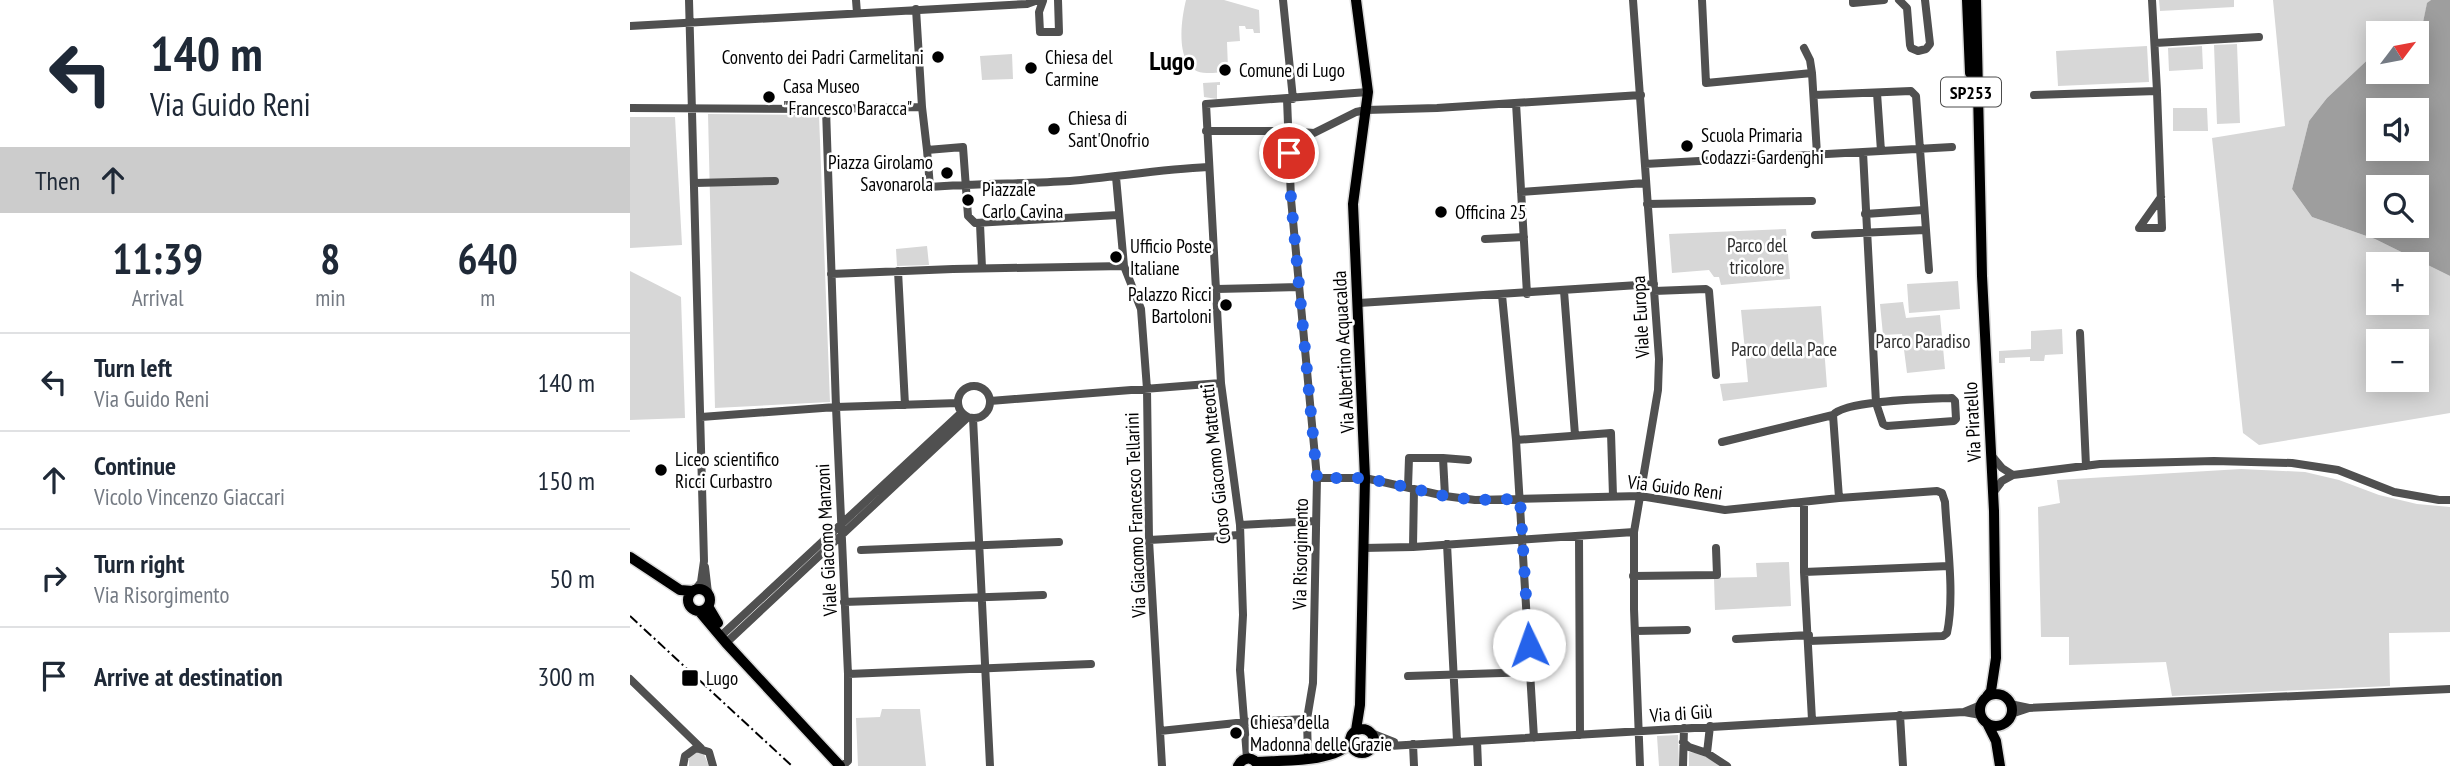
<!DOCTYPE html>
<meta charset="utf-8">
<style>
body{margin:0;font-family:"PT Sans Narrow",sans-serif;background:#f2f2f3;color:#1f2937;height:100vh;display:flex;flex-direction:column;font-size:26px;white-space:nowrap}
*{box-sizing:border-box;margin:0}
p{font-size:23px;color:#747a83}
.icon{flex:none;width:38px;height:38px;fill:none;stroke:currentColor;stroke-width:2;stroke-linecap:round;stroke-linejoin:round}
.map{position:relative;flex:1;overflow:hidden}
.sheet{display:flex;flex-direction:column;background:#fff;width:630px}
.sheet>*{flex:none}
.top-card{background:#fff;color:#1f2937;overflow:hidden}
.needle{width:46px;rotate:58deg}
.buttons{position:absolute;left:1736px;top:21px;display:grid;gap:14px}
.buttons a{display:grid;place-items:center;width:63px;height:63px;border-radius:0px;background:#fff;box-shadow:0 4px 18px #0003;font-size:35px}
.pin{position:absolute;display:grid;place-items:center;width:60px;height:60px;color:#fff;margin:-30px;border:4px solid #fff;border-radius:50%;box-shadow:0 2px 7px #0007}
.me{position:absolute;width:77px;margin:-38px;rotate:357deg;stroke-linejoin:round;filter:drop-shadow(0 0 5px #0008)}
.turn{display:flex;align-items:center;gap:24px;height:147px;padding:0 35px;font-size:32px}
.turn .icon{width:91px;height:91px;stroke-width:2.5}
.turn b{display:block;font-size:49px;line-height:60px}
.then{display:flex;align-items:center;height:66px;padding:0 35px;background:#0003;gap:14px;font-size:26px}
.eta{display:flex;justify-content:space-evenly;align-items:center;height:119px;text-align:center}
.eta b{font-size:42px;font-weight:600;line-height:49px}
ul{padding:0;list-style:none}
li{display:flex;align-items:center;gap:21px;height:98px;padding:0 35px;border-top:2px solid #e0e1e3}
li div{flex:1}
li b{display:block;font-size:26px}
li em{font-style:normal}
main{display:flex;flex:1;min-height:0}
.map>svg:first-child{display:block}
.green{fill:#d7d7d7;fill-rule:evenodd}
.water{fill:#9e9e9e;fill-rule:evenodd}
.lines{fill:none;stroke-linecap:round;stroke-linejoin:round}
.major-casing{stroke:#dbdbdb;stroke-width:13}
.minor{stroke:#505050;stroke-width:8}
.major{stroke:#000;stroke-width:10}
.rail{stroke:#000;stroke-width:2;stroke-dasharray:10 3.5 2 3.5;stroke-linecap:butt}
.route{stroke:#2563eb;stroke-width:12;stroke-dasharray:0 21.6}
.poi-dot{fill:#000;stroke:#fff;stroke-width:2.5}
.labels{text-anchor:middle;dominant-baseline:central;stroke-width:5;stroke-linejoin:round;paint-order:stroke}
.shield{fill:#fff;stroke:#4c4c4c;stroke-width:2}
.shield-label{font-size:18px;font-weight:bold;fill:#000}
.poi-label{font-size:19px;fill:#000;stroke:#fff;text-anchor:start}
.park-label{font-size:19px;fill:#2e2e2e;stroke:#fff}
.street-label{font-size:19px;fill:#000;stroke:#fff}
.district-label{font-size:26px;font-weight:bold;fill:#000;stroke:#fff}
</style>
<main>
<section class="sheet">
<div class="top-card">
<div class="turn"><svg class="icon" aria-label="left" viewBox="0 0 24 24"><path d="M17 20v-9H6M10 6l-5 5 5 5"/></svg><div><b>140 m</b>Via Guido Reni</div></div>
<div class="then">Then<svg class="icon" aria-label="ahead" viewBox="0 0 24 24"><path d="M12 20V5M6 11l6-6 6 6"/></svg></div>
</div>
<div class="eta">
<div><b>11:39</b><p>Arrival</p></div>
<div><b>8</b><p>min</p></div>
<div><b>640</b><p>m</p></div>
</div>
<ul>
<li><svg class="icon" aria-label="left" viewBox="0 0 24 24"><path d="M17 20v-9H6M10 6l-5 5 5 5"/></svg><div><b>Turn left</b><p>Via Guido Reni</p></div><em>140 m</em></li>
<li><svg class="icon" aria-label="ahead" viewBox="0 0 24 24"><path d="M12 20V5M6 11l6-6 6 6"/></svg><div><b>Continue</b><p>Vicolo Vincenzo Giaccari</p></div><em>150 m</em></li>
<li><svg class="icon" aria-label="right" viewBox="0 0 24 24"><path d="M7 20v-9h11M14 6l5 5-5 5"/></svg><div><b>Turn right</b><p>Via Risorgimento</p></div><em>50 m</em></li>
<li><svg class="icon" aria-label="arrive" viewBox="0 0 24 24"><path d="M6 21V4h12l-3 4 3 4H6"/></svg><div><b>Arrive at destination</b></div><em>300 m</em></li>
</ul>
</section>
<div class="map">
<svg width="1820" height="766" viewBox="0 0 1820 766">
<rect width="100%" height="100%" fill="#fff"/>
<path class="green" d="M556,0h38l35,10 1,23h-6l-1,-4h-7l-1,-3h-6l1,15 -13,1 1,27c-6,4 -13,4 -21,4 -34,0 -26,-53 -21,-73z
M1529,0h75v7l-74,4z
M1643,0h158l-4,4 -5,23 1,20 -6,10v-24h-39v17l-51,48 -18,23 -17,68 20,28 63,22 75,37v137l-191,32 -16,-12 -31,-295 73,-12zM1748,264h39v39h-39zM1748,341h39v39h-39z
M1607,44l3,79 -23,1 -3,-79z
M1517,46l2,36 -91,4 -2,-35z
M1572,46l1,23 -34,2 -1,-23z
M382,54l1,25 -31,1 -2,-24z
M590,82v3h-3v14l-13,-2 -1,-14z
M1543,108h34l1,23h-35z
M78,114l111,1 11,287 -115,6z
M0,117h45l7,128 -52,3z
M1156,229l4,50 -69,6 -2,-8h-5l-5,-7 -37,3 -3,-39z
M297,246l2,19 -32,1 -1,-17z
M0,271l51,26 4,121 -55,2z
M1328,281l2,28 -51,4 -2,-29z
M1273,302l3,16 34,-3 5,54 -38,4 -5,-39 -19,1 -3,-31z
M1191,306l6,81 -104,14 -3,-17 28,-2 -7,-72z
M1432,329l1,25 -18,1 -1,6h-14v-4l-25,1v5h-6v-12l32,-2v-18z
M1611,469l64,3 34,8 40,15 38,9 33,3v125l-61,1 1,53 -218,10 -6,-34 -97,3v-28h-28l-3,-130 22,-4 -3,-23z
M1159,562l2,44 -76,4 -1,-32 43,-1 -1,-14z
M252,709h38l6,57h-68l-2,-48 24,-1z
M1048,735l1,31h-20l-2,-30z
M66,751l7,1 6,14h-20v-9z
M1059,752l12,2 22,12h-34z"/>
<path class="water" d="M1801,0h19v276l-75,-37 -63,-22 -20,-28 17,-68 18,-23 51,-48v22h39v-15l6,-10 -1,-20 5,-24zM1748,110h39v39h-39zM1748,187h39v39h-39z"/>
<g class="lines">
<g class="major-casing">
<path id="major" d="M1337,0l3,73
M1346,0l6,276 12,235 2,147 -5,33 -4,5
M0,557l50,33 13,1
M58 600a11 11 0 1 1 22 0a11 11 0 1 1-22 0Z
M78,606l10,17
M69,611l27,32 114,123
M1350 710a16 16 0 1 1 32 0a16 16 0 1 1-32 0Z
M1357,723l9,18 4,25
M720 741a12 12 0 1 1 24 0a12 12 0 1 1-24 0Z
M726,730l4,-25 5,-227 -12,-274 15,-112 -12,-92
M626,762c26,-2 78,1 94,-19
M608,766c5,-10 16,-10 20,0"/>
</g>
<path class="minor" d="M59,0l15,561 -3,21 -5,7
M226,0l1,13
M653,0l10,99
M1003,0l26,359 -1,31 -24,142v77l6,157
M1072,0l4,83 106,-10
M1223,0v3l31,-3
M1269,0l8,8 3,37 1,3 7,3 8,-2 4,-5 -5,-44
M413,1l-4,11 1,20h19l-1,-32
M286,9l6,98 5,43
M0,26l397,-22 11,-4
M1525,43l104,-6
M1174,48l6,12 2,13 5,81
M1527,91l5,137h-23l22,-31
M1247,93l4,58
M1184,95l97,-4 5,5 13,174
M1404,95l123,-4 -5,-91
M657,99l4,100 26,279 -4,205 -6,36 1,39
M886,103l11,191
M0,108l196,1 96,-2
M196,109l10,298 12,267v87l-6,5
M576,131h82l26,2 42,-21 10,-2 71,-2 204,-13
M1015,164l307,-17
M486,177l8,89 17,43 6,80 2,151 13,226
M65,183l80,-2
M891,192l125,-9
M1017,204l165,-3
M1235,214l59,-4
M488,215l-143,8 -7,-7 -5,-69 -36,3 3,37c46,-4 93,-3 140,-6 47,-4 92,-12 138,-14
M350,224l2,44
M1185,235l110,-5
M855,239l39,-2
M268,271l7,134
M201,274l122,-5 171,-3
M586,289l83,-2
M934,291l11,144
M1024,291l52,-2 3,2 7,84
M872,295l14,145 18,298
M729,303l295,-19
M1450,333l6,133
M328 402a16 16 0 1 1 32 0a16 16 0 1 1-32 0Z
M360,401l231,-18
M1203,415l6,83
M71,417l135,-10 122,-4
M343,418l17,348
M886,440l95,-7 2,63
M1092,442l111,-27c13,-15 96,-16 119,-17l3,3 1,18 -2,2 -67,5 -4,-2 -7,-21 -13,-251
M1362,456l10,12 11,7
M813,458l25,2
M687,478h48l80,18 30,4 165,-4 85,14 114,-12 98,-7 5,2 3,9c2,39 10,94 2,131l-4,3 -134,5
M778,487l1,-29h34l2,38
M1363,493l9,-12 11,-6 87,-11 114,-3 78,2 46,7 56,22 45,8h11
M1174,502v70l8,148
M610,525l75,-4
M949,536l1,199
M519,540l91,-5
M817,544l10,197
M783,547l1,-58
M733,548l50,-1 221,-15
M231,550l198,-8
M75,567l3,26
M1174,572l145,-6
M1003,576l84,-1 -1,-27
M214,602l199,-7
M1005,631l52,-1
M94,633l237,-220
M1106,639l73,-4
M96,643l242,-226
M218,674l243,-10
M778,676l123,-4
M0,679l71,69
M1380,704l19,4 -18,6
M1351,705l-17,7 17,3
M1399,708l421,-19
M1270,715l3,51
M530,731l86,-9 61,-3
M741,733l23,9
M847,741l1,25
M1053,742l6,5 18,6 20,13
M783,744l1,22
M742,747l592,-35
M1077,753l3,-27
M617,758l-7,-88 3,-55 -3,-90 -19,-142 -15,-279 162,-12
M53,766l2,-10 11,-8 13,4 4,14
M1053,766l1,-38"/>
<use href="#major" class="major"/>
<path class="rail" d="M0,616l162,150"/>
</g>
<g class="lines">
<path class="route" d="M659,153l2,46 26,279h49l79,18 30,4 45,-1 9,146"/>
</g>
<g class="poi-dot">
<circle cx="308" cy="57" r="7"/>
<circle cx="401" cy="68" r="7"/>
<circle cx="595" cy="70" r="7"/>
<circle cx="139" cy="97" r="7"/>
<circle cx="424" cy="129" r="7"/>
<circle cx="1057" cy="146" r="7"/>
<circle cx="317" cy="173" r="7"/>
<circle cx="338" cy="200" r="7"/>
<circle cx="811" cy="212" r="7"/>
<circle cx="486" cy="257" r="7"/>
<circle cx="596" cy="305" r="7"/>
<circle cx="31" cy="470" r="7"/>
<rect x="51" y="669" width="18" height="18" rx="3.5"/>
<circle cx="606" cy="733" r="7"/>
</g>
<g class="labels">
<rect class="shield" x="1311" y="77.5" width="60" height="29" rx="5"/>
<g class="shield-label">
<text x="1341" y="92">SP253</text>
</g>
<g class="poi-label">
<text x="294" y="57" text-anchor="end">Convento dei Padri Carmelitani</text>
<text x="415" y="57">Chiesa del<tspan x="415" dy="22">Carmine</tspan></text>
<text x="609" y="70">Comune di Lugo</text>
<text x="153" y="86">Casa Museo<tspan x="153" dy="22">"Francesco Baracca"</tspan></text>
<text x="438" y="118">Chiesa di<tspan x="438" dy="22">Sant'Onofrio</tspan></text>
<text x="1071" y="135">Scuola Primaria<tspan x="1071" dy="22">Codazzi-Gardenghi</tspan></text>
<text x="303" y="162" text-anchor="end">Piazza Girolamo<tspan x="303" dy="22">Savonarola</tspan></text>
<text x="352" y="189">Piazzale<tspan x="352" dy="22">Carlo Cavina</tspan></text>
<text x="825" y="212">Officina 25</text>
<text x="500" y="246">Ufficio Poste<tspan x="500" dy="22">Italiane</tspan></text>
<text x="582" y="294" text-anchor="end">Palazzo Ricci<tspan x="582" dy="22">Bartoloni</tspan></text>
<text x="45" y="459">Liceo scientifico<tspan x="45" dy="22">Ricci Curbastro</tspan></text>
<text x="76" y="678">Lugo</text>
<text x="620" y="722">Chiesa della<tspan x="620" dy="22">Madonna delle Grazie</tspan></text>
</g>
<g class="park-label">
<text x="1127" y="245">Parco del<tspan x="1127" dy="22">tricolore</tspan></text>
<text x="1293" y="341">Parco Paradiso</text>
<text x="1154" y="349">Parco della Pace</text>
</g>
<g class="street-label">
<text transform="translate(1010 317) rotate(-93)">Viale Europa</text>
<text transform="translate(713 352) rotate(-93)">Via Albertino Acquacalda</text>
<text transform="translate(1342 422) rotate(-93)">Via Piratello</text>
<text transform="translate(585 464) rotate(-96)">Corso Giacomo Matteotti</text>
<text transform="translate(1045 487) rotate(7)">Via Guido Reni</text>
<text transform="translate(505 515) rotate(-92)">Via Giacomo Francesco Tellarini</text>
<text transform="translate(196 540) rotate(-93)">Viale Giacomo Manzoni</text>
<text transform="translate(670 554) rotate(-89)">Via Risorgimento</text>
<text transform="translate(1051 713) rotate(-4)">Via di Giù</text>
</g>
<g class="district-label">
<text x="542" y="60">Lugo</text>
</g>
</g>
</svg>
<div class="buttons">
<a><svg class="needle" viewBox="-14 -14 28 28"><path d="M0-13l5 13h-10z" fill="#e53935"/><path d="M0 13l5-13h-10z" fill="#747a83"/></svg></a>
<a><svg class="icon" aria-label="sound" viewBox="0 0 24 24"><path d="M4 9h4l5-4v14l-5-4H4zM17 9q2 3 0 6"/></svg></a>
<a><svg class="icon" aria-label="search" viewBox="0 0 24 24"><circle cx="10" cy="10" r="6"/><path d="M15 15l6 6"/></svg></a>
<a>+</a>
<a>−</a>
</div>
<div class="pin" style="left:659px;top:153px;background:#d93025"><svg class="icon" aria-label="arrive" viewBox="0 0 24 24"><path d="M6 21V4h12l-3 4 3 4H6"/></svg></div>
<svg class="me" style="left:899px;top:645px" viewBox="-20 -20 40 40"><circle r="19" fill="#fff"/><path d="M0-13L10 11 0 6-10 11z" fill="#2563eb"/></svg>
</div>
</main>
